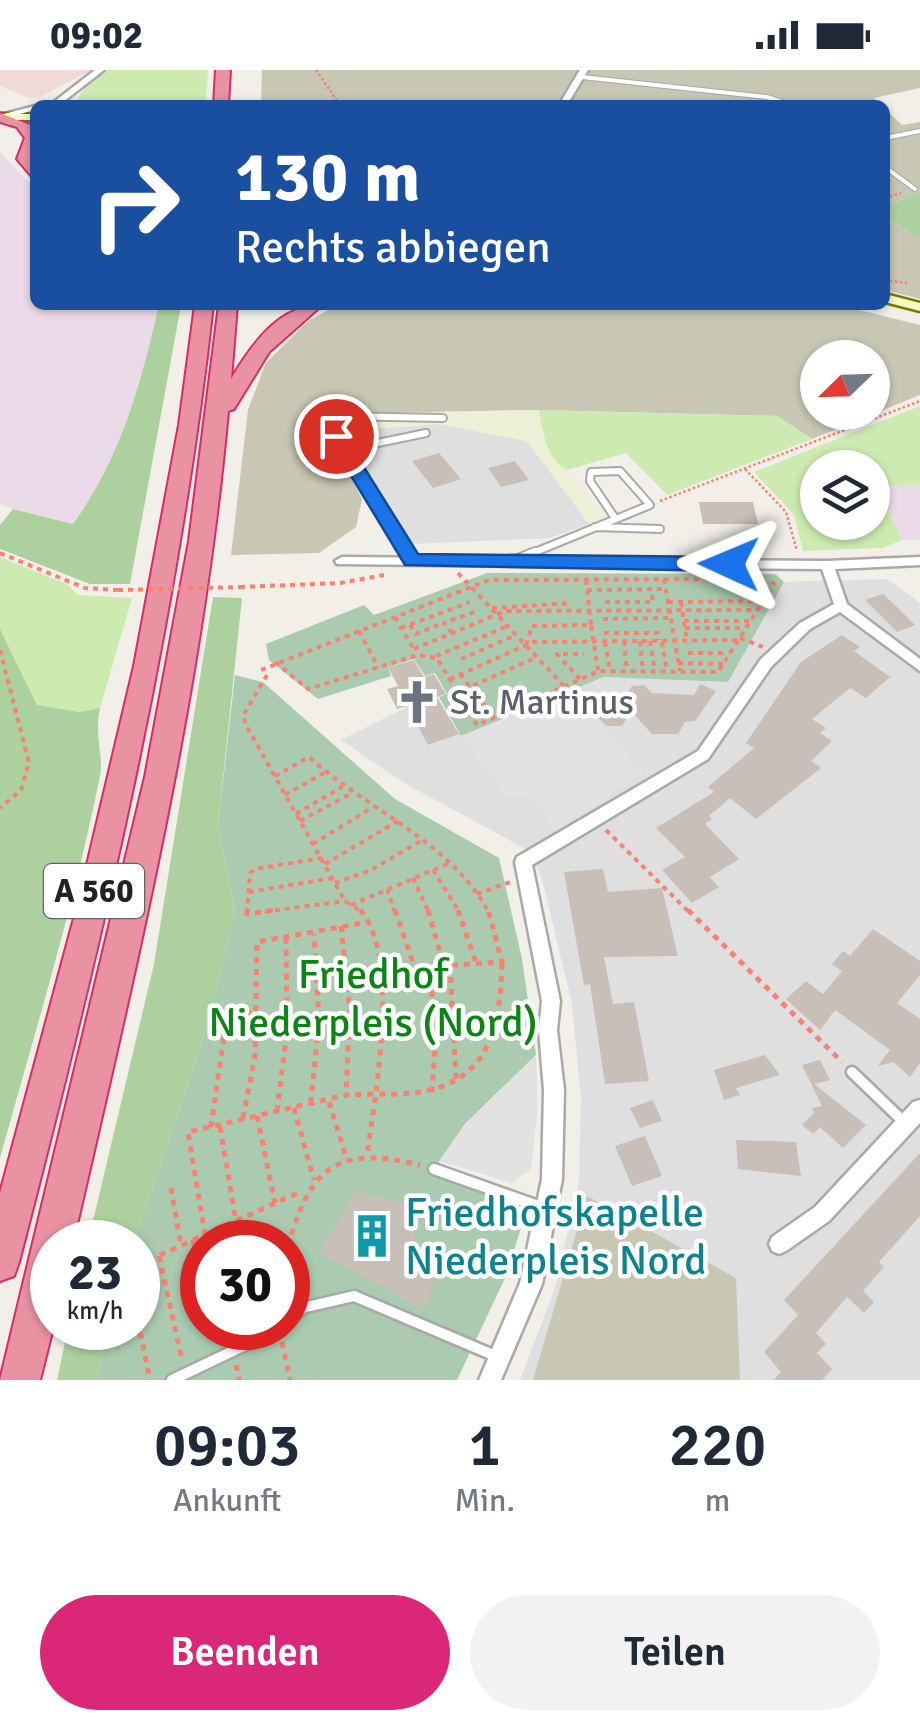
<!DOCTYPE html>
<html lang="de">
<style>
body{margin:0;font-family:Signika,sans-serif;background:#f2f2f3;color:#1f2937;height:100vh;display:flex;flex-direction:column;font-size:38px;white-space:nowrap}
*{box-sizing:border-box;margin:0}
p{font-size:32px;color:#747a83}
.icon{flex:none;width:55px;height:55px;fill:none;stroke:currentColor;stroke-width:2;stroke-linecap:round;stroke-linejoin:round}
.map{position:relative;height:1310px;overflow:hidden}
.sheet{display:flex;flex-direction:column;background:#fff;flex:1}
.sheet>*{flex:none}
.hud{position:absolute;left:30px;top:30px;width:860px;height:210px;border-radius:15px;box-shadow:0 2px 8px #0004;background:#1a4fa0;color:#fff;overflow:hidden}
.needle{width:65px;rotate:247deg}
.buttons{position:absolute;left:800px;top:270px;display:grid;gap:20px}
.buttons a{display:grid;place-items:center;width:90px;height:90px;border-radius:50%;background:#fff;box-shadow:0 2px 8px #0004;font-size:50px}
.speed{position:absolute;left:30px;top:1150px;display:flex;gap:20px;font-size:50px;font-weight:700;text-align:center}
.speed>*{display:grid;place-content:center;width:130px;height:130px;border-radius:50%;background:#fff;box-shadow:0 2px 8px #0004;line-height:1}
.speed small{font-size:25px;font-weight:400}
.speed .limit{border:15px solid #d22;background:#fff;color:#111}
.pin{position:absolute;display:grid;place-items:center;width:85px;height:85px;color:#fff;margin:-42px;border:5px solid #fff;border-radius:50%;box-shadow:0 2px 10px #0007}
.me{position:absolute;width:110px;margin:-55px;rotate:271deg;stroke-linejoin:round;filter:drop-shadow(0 0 8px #0008)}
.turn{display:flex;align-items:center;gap:35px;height:210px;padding:0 40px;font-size:45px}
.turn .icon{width:130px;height:130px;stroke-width:2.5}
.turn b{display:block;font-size:70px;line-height:85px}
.eta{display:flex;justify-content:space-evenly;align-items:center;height:170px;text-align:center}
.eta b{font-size:60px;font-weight:600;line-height:70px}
.primary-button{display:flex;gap:20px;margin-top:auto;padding:20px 40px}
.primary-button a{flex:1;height:115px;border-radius:60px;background:#db2777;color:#fff;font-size:40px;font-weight:600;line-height:115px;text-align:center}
.primary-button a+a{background:#f2f2f3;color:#1f2937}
.status{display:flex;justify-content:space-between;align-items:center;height:70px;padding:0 50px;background:#fff;direction:ltr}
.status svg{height:28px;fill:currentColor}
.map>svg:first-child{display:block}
.residential{fill:#e0dfdf}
.commercial{fill:#f2dad9}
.industrial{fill:#ebdbe8}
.construction{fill:#c7c7b4;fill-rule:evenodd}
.farmland{fill:#eef0d5}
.grass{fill:#cdebb0;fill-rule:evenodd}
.forest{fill:#add19e}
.cemetery{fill:#aacbaf;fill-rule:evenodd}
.parking{fill:#e2e2e2}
.building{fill:#c7bfb8}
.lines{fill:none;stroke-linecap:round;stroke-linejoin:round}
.service-far3-casing{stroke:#a9a9a9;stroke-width:6}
.service-far2-casing{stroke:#a9a9a9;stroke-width:10}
.service-far1-casing{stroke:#a9a9a9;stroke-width:12}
.service-casing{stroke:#a9a9a9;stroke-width:15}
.minor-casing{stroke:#a9a9a9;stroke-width:5}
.secondary-casing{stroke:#707d05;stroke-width:5}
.motorway-casing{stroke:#dc2a67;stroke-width:4}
.path-far2{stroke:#fa8072;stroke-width:2.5;stroke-dasharray:2.5 2.5;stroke-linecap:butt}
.path-far1{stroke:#fa8072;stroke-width:4;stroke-dasharray:5 5;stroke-linecap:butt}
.path{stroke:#fa8072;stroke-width:5;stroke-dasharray:6 6;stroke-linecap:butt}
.service-far3{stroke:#fff;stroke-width:4}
.service-far2{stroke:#fff;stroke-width:6}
.service-far1{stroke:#fff;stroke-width:8}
.service{stroke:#fff;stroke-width:10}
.minor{fill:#fff;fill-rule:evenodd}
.secondary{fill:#f7fabf;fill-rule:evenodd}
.motorway{fill:#e892a2;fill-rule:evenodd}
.path-bridge{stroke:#fa8072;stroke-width:4;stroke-dasharray:5 5;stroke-linecap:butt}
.route{fill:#1a73e8;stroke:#114b97;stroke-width:2.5}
.labels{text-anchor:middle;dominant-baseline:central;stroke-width:9;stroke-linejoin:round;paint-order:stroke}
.shield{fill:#fff;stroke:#646464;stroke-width:2.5}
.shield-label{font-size:32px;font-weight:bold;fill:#222}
.worship-label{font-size:35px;fill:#5b616d;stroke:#fff;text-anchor:start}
.near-park-label{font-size:42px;fill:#0c8416;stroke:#fff}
.near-culture-label{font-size:42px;fill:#0d838f;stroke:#fff;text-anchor:start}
</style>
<div class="status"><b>09:02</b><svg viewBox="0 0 49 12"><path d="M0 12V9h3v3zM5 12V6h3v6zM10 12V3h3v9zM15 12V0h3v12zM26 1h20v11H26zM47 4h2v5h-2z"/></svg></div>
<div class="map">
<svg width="920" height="1310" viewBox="0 0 920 1310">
<rect width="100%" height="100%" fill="#f2efe9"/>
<path class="residential" d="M439,354l88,17 62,83 -39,14 -139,6 -70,-113z
M887,509l33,24v777h-400l35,-92 24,-106 2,-84 -9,-94 -30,-125 -11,-27 -127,-69 -63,-43 66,-33 22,38 174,-68 124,5 57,-100z"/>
<path class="commercial" d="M0,0h92l-52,27 -12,1 -28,-12z"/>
<path class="industrial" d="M0,82l35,37v116h125l-22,90 -34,85 -31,44 -73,-19z
M877,414l43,1v55h-18z"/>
<path class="construction" d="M262,0h658v18l-46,10 6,7h-619z
M885,39l17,16 18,-3v69l-35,17z
M885,146l35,23v60l-35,-9z
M338,235h501l81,20v70l-108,44 -35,-23 -238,-6 -213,4v13l36,72 -6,28 -37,26 -88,2 17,-145 18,-47 42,-42zM818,288h54v54h-54z
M587,1126l149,82 4,102h-207z"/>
<path class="farmland" d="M539,340l6,33 59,76 -15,5 -62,-83 -88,-17 -98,7 -15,-4v-13z"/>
<path class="grass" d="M109,0h99l-2,35h-127l-1,-8 11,-14z
M920,336v79h-43l25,55 -19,8 -80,3 -9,-36 -40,-43zM818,398h54v54h-54z
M539,340l238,6 35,23 -145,56 -41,-42 -59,17c-22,-13 -24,-38 -28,-60z
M0,487l67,27 11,11 54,3 -32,110 -21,4 -42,-7 -37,-76z"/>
<path class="forest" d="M920,121v48l-35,-23v-8z
M159,235h22l-51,279h-40l-90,-35v-24l13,-16 60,15c48,-66 68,-140 86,-219z
M213,527l29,1 -24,228 17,86 -29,117 -72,213h-46l66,-278z
M0,559l37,76 42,7 21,-4c-6,29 4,47 0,68 -26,129 -65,256 -100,382z
M68,1258h40l-11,52h-40z"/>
<path class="cemetery" d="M487,503l288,1 9,8 -56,100 -125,-5 -142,59 -22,-39 8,-3 -12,-21 -10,3 -11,-17 -26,8 3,9 -73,23 -49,-39 -3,-16 98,-39 10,10z
M235,605l28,7 132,117 104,59 23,101 14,96 -71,69 -32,47 93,41 -20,64 -49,104h-360l11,-52h30v-86h-4l72,-213 29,-117 -17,-86zM202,1172h86v86h-86z"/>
<path class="parking" d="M573,620l70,84 -87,56 -25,-32 -25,-2 -45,-60z
M536,985l2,53 -7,61 -19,14 -73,-22 26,-37z"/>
<path class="building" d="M439,383l22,26 -28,9 -21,-27z
M515,391l14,19 -28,7 -13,-19z
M699,432h54l5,22h-55z
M883,524l16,15 16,16 -18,7 -32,-32z
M842,565l18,12 -6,4 36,26 -24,21 -16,-10 -38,31 14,9 -6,5 12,8 -21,20 10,7 -65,51 -26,-21 -21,18 3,3 -7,5 34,35 -29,18 9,10 -27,16 -30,-33 23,-13 -29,-29 58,-36 -6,-5 46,-39 -8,-5 55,-81z
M414,590l10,17 10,-3 12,20 -9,3 22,37 -31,11 -21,-39 -10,3 -10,-20 11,-3 -10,-19z
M700,614l16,7 -21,30 -10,1 -7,12h-26l-21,-23 -9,15h-16l-9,-10 9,-14 16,-1 10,-15 12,-1 8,8 42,2z
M603,799l5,23 54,-4 16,68 -74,1 9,47 21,-2 15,79 -44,3 -15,-100 -6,1 -20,-113z
M873,859l47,32v14l-23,28 23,16v44l-10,14 -17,-15 -15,4 12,-16 -55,-40 -15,20 -34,-31 20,-18 17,13 19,-23 -10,-7 11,-13 7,5z
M765,985l15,20 -44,13 4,7 -16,5 -10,-30z
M820,990l10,20 -16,4 52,41 -23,23 -23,-21 -7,7 -11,-9 12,-12 -2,-5 10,-2 -20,-41z
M653,1030l9,21 -22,7 -10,-20z
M645,1066l17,40 -30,10 -17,-40z
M736,1070l60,2 5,34 -63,-7z
M920,1083v63l-41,46 5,5 -21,24 11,11 -10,11 -17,-16 -31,36 10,11 -9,9 15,16 -10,11h-48l7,-8 -17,-20 34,-37 -14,-15z
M355,1121l59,15 2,58 18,14 -7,25 -8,4 -100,-54z"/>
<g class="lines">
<g class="service-far3-casing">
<path id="service-far3" d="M582,7l185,20 24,8
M885,68l35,-7
M885,97l30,22"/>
</g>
<g class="service-far2-casing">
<path id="service-far2" d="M344,380l-8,-15 -1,-19 108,2
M595,457l65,2
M409,485l-65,-105 82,-17
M528,485l122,-50 -30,-34 -29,1 -1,9 25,37"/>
</g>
<g class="service-far1-casing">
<path id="service-far1" d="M407,482l5,8
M513,491l22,-9"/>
</g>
<g class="service-casing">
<path id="service" d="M852,1002l52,50
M434,1099l110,39
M288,1252l14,-14 52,-12 144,61
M172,1310l109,-52"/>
</g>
<g class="minor-casing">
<path id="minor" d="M95,0h9l-45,35h-9z
M580,0h8l-21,35h-8z
M35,36v4l-35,9v-4z
M342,487l485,4 93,-4v8l-85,4 12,35 73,55v12l-80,-59 -30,17 -39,38 -63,92 -176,106 28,136 -3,29 7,60 -2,89 -20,105 -41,96h-22l41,-97 22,-104 2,-89 -5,-60 3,-29 -27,-139 2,-5 181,-106 63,-92 39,-36 34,-19 -12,-35 -485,-5 -2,-3z
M920,1030v23l-91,98 -43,30 -7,3 -7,-3 -3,-7 3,-7 43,-30 98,-105z"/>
</g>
<g class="secondary-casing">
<path id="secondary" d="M0,44h35v6h-35z
M885,224l35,9v8l-35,-9z"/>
</g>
<g class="motorway-casing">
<path id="motorway" d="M216,0h14l-2,35h-14z
M0,43l35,14v53l-18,-21 8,-21 -8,-11 -17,-5z
M195,235h18c-36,325 -112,641 -194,957l-5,14 -14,5v-88l77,-286 57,-241 45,-241z
M219,235h18l-6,74c21,-35 48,-74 91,-74l-53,47 -35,57 -6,2c-25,280 -92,557 -155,831h-21l1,86 -13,52h-40l145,-603 44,-236z"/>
</g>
<path class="path-far2" d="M316,0l24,35
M885,128l16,-5
M885,210l22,3
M745,399l41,43 11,39
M660,431l260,-100
M0,483l4,2"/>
<path class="path-far1" d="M0,483l85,35 33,2
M458,503l106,113
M664,509l16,92
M586,510l5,45
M240,517l100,-4 44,-8
M587,520l79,-1
M605,532h48l-2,-13
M668,532l95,-1
M681,532l6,39
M492,538l80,-5
M395,547l18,31
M603,549l68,-1
M684,551h65
M410,555l6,9 28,-11
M401,558l69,-26
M685,558h60
M359,561l19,36
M452,563l-8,-10 35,-13
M604,563h54l1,7
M740,568l23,9
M624,571l3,30
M640,571l3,30
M650,571l5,30
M605,572l5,29
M662,572l5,29
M526,575l6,-19 59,-1 7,45
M414,579l91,-38 252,-1
M0,580l29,113 -8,27 -21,18
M688,583h40
M436,586l72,-30
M461,589l55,-24
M275,592l33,27 110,-34 19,3 40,67 122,-54 119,1 56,-88 -5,-6
M678,593l45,1
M261,600l228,-90 220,-1
M460,604l10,13 67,-30
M267,605l-24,41 3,9 99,176 18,12
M450,609l83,-37 205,-2
M580,609l-23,-25h27
M470,617l5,12 13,7
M275,706l34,-19c58,53 142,84 180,156
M285,725l39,-22
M296,744l46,-27
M300,751l52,-28
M606,760l84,83
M313,774l60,-37
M325,794l73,-43
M433,800l27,43
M413,808l16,35
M335,813l36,-13 53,-31
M387,819l8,24
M249,822l83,-14
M477,824l33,-12
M351,835l101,-43
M247,843l3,-40 5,-4 66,-11
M255,843l90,-12"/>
<path class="path" d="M247,840v4l27,-4
M360,840c34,38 21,136 16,184 100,4 124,-41 126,-132
M395,840l20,58
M428,840l16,56
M458,840l18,53
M688,840l154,152
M341,856l9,86 -4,83
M450,895l6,114
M429,897l7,66 -4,59
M380,900l122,-8 -14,-52
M329,1032l18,58
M311,1033l8,-84 -5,-85
M294,1038l20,72
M277,1041l10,-80 -1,-94
M257,1046l18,87
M243,1048l12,-62 2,-114 111,-20
M211,1057l16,-112 31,-3
M220,1057l16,94
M171,1118l10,57
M230,1153l6,19
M205,1165l-17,-103 158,-37 30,-1 -9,61
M193,1170l9,39
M288,1176c23,-80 49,-101 132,-81
M159,1186l23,104
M138,1195l164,-74
M138,1251l12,59
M215,1258l3,14
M282,1272l8,38
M236,1295l3,15"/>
<use href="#service-far3" class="service-far3"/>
<use href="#service-far2" class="service-far2"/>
<use href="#service-far1" class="service-far1"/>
<use href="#service" class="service"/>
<use href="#minor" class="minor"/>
<use href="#secondary" class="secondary"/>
<use href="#motorway" class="motorway"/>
<path class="path-bridge" d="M118,520l122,-3"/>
</g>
<path class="route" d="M330,362h12l76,122 311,3 10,7 -10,7 -324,-6 -78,-129z"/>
<defs>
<g id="church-bare" transform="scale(3.45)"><path d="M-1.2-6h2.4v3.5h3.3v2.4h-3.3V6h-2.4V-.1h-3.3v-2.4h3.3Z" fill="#6b7280" stroke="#fff" stroke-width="2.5" paint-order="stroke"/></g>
<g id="building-bare" transform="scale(3.45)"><path d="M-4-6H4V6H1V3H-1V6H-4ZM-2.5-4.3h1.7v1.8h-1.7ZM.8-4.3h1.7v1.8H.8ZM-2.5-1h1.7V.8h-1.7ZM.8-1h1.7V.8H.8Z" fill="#0f9aa8" stroke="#fff" stroke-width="2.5" paint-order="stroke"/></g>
</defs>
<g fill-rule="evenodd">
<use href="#church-bare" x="417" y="632"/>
<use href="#building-bare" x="372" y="1166"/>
</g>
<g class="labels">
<rect class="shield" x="44" y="794" width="100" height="54" rx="8"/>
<g class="shield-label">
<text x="94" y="821">A 560</text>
</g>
<g class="worship-label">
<text x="450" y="632">St. Martinus</text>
</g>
<g class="near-park-label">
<text x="373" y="904">Friedhof<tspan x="373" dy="48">Niederpleis (Nord)</tspan></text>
</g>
<g class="near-culture-label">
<text x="405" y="1142">Friedhofskapelle<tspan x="405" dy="48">Niederpleis Nord</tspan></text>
</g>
</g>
</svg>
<div class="buttons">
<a><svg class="needle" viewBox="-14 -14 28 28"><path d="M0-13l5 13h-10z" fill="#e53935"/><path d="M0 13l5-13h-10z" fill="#747a83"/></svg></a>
<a><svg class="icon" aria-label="layers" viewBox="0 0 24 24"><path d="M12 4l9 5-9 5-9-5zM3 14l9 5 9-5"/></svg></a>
</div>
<div class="speed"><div>23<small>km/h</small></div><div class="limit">30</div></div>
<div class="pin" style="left:336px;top:366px;background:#d93025"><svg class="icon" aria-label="arrive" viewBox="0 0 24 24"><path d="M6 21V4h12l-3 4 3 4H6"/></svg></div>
<svg class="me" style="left:729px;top:494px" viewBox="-20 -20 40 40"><path d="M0-17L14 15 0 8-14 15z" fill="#1a73e8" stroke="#fff" stroke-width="4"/></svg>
<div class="hud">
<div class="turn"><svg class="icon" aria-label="right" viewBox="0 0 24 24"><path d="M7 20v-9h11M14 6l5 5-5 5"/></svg><div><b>130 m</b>Rechts abbiegen</div></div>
</div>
</div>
<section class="sheet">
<div class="eta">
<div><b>09:03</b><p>Ankunft</p></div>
<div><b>1</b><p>Min.</p></div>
<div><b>220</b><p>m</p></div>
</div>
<div class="primary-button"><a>Beenden</a><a>Teilen</a></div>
</section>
